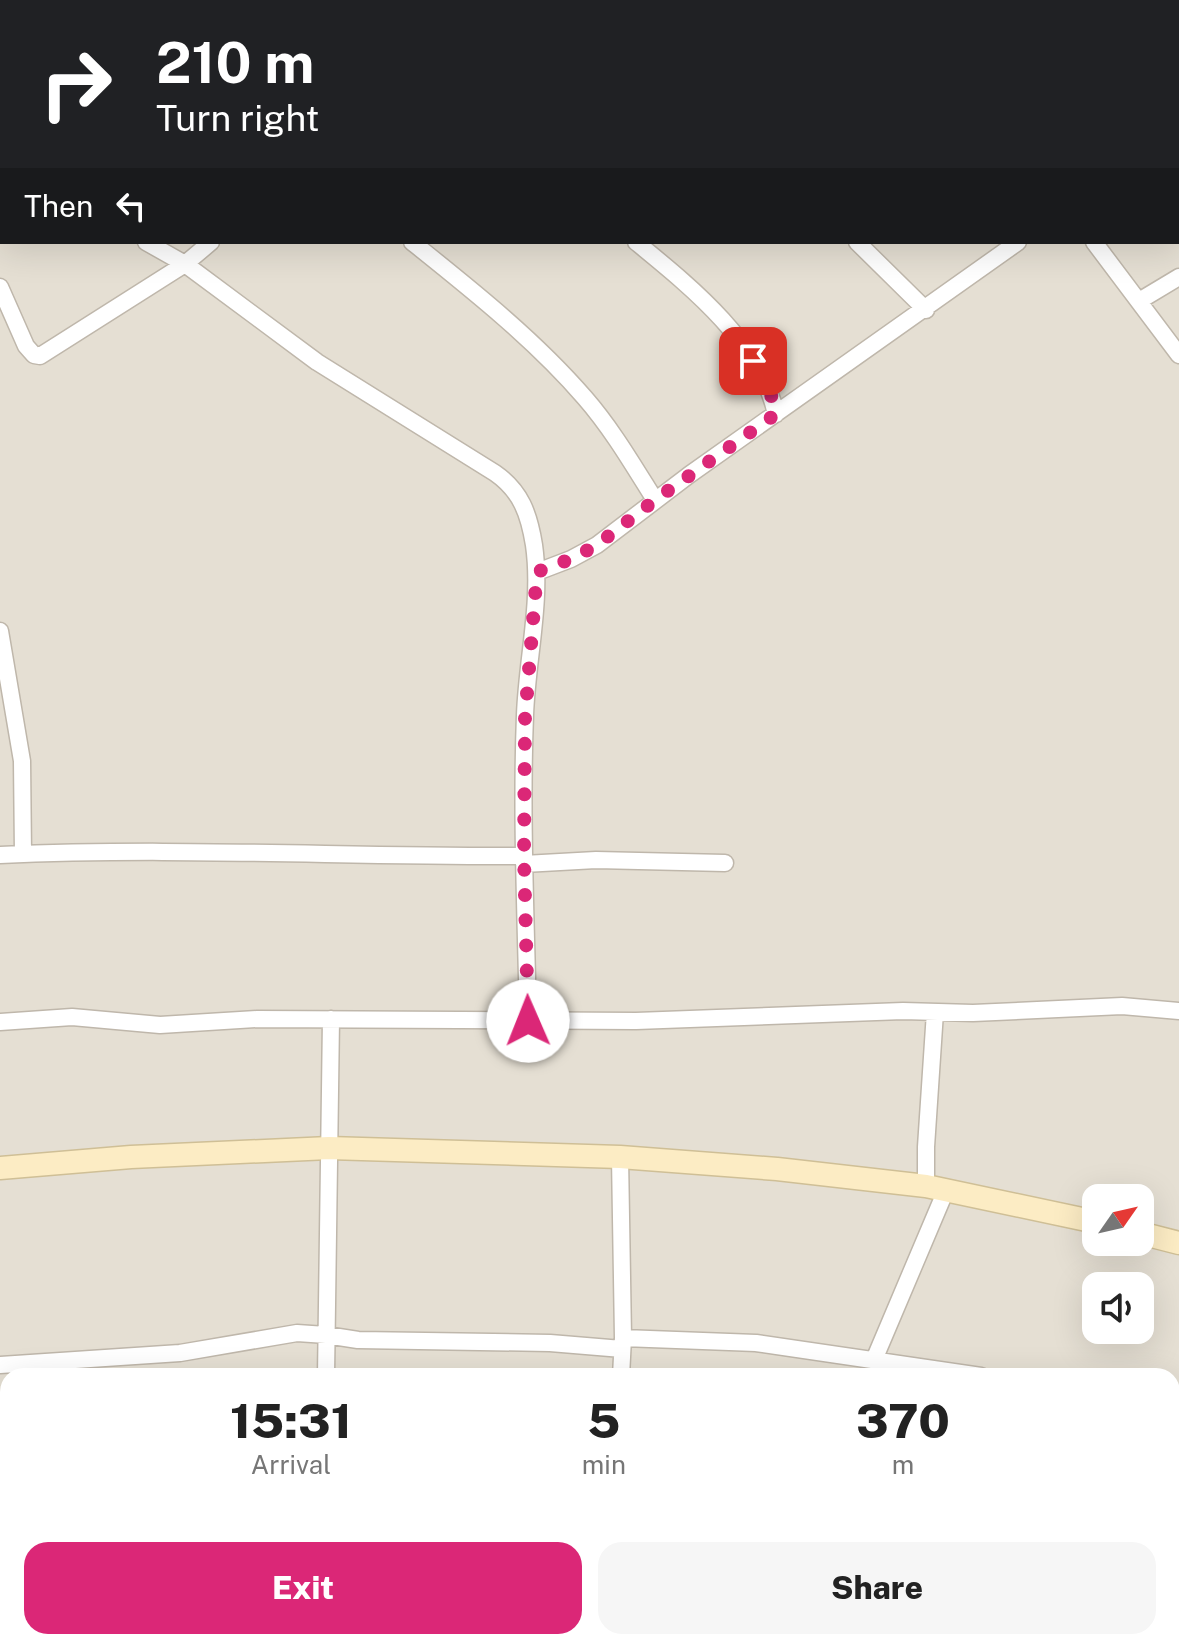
<!DOCTYPE html>
<style>
body{margin:0;font-family:"Public Sans",sans-serif;background:#f6f6f6;color:#222;height:100vh;display:flex;flex-direction:column;font-size:30px;white-space:nowrap}
*{box-sizing:border-box;margin:0}
p{font-size:26px;color:#767676}
.icon{flex:none;width:44px;height:44px;fill:none;stroke:currentColor;stroke-width:2;stroke-linecap:round;stroke-linejoin:round}
.map{position:relative;flex:1;overflow:hidden}
.side{position:absolute;left:0px;top:1368px;width:1180px;height:282px;display:flex;flex-direction:column;background:#fff;border-radius:24px 24px 0 0;box-shadow:0 8px 32px #0002}
.side>*{flex:none}
.guide{position:absolute;left:0px;top:0px;width:1180px;height:244px;box-shadow:0 8px 32px #0002;background:#202124;color:#fff;overflow:hidden}
.needle{width:52px;rotate:56deg}
.tools{position:absolute;left:1082px;top:1184px;display:grid;gap:16px}
.tools a{display:grid;place-items:center;width:72px;height:72px;border-radius:16px;background:#fff;box-shadow:0 8px 32px #0002;font-size:40px}
.pin{position:absolute;display:grid;place-items:center;width:68px;height:68px;color:#fff;margin:-34px;border-radius:16px;box-shadow:0 4px 12px #0006}
.me{position:absolute;width:88px;margin:-44px;rotate:359deg;stroke-linejoin:round;filter:drop-shadow(0 0 6px #0008)}
.turn{display:flex;align-items:center;gap:28px;height:168px;padding:0 24px;font-size:36px}
.turn .icon{width:104px;height:104px;stroke-width:2.5}
.turn b{display:block;font-size:56px;line-height:68px}
.then{display:flex;align-items:center;height:76px;padding:0 24px;background:#0003;gap:16px;font-size:30px}
.eta{display:flex;justify-content:space-evenly;align-items:center;height:136px;text-align:center}
.eta b{font-size:48px;font-weight:800;line-height:56px}
.button{display:flex;gap:16px;margin-top:auto;padding:16px 24px}
.button a{flex:1;height:92px;border-radius:24px;background:#db2777;color:#fff;font-size:32px;font-weight:800;line-height:92px;text-align:center}
.button a+a{background:#f6f6f6;color:#222}
.map>svg:first-child{display:block}
.residential{fill:#e5dfd3;fill-rule:evenodd}
.lines{fill:none;stroke-linecap:round;stroke-linejoin:round}
.minor-casing{stroke:#bfb7ab;stroke-width:19}
.secondary-casing{stroke:#cfbf96;stroke-width:25}
.minor{stroke:#fff;stroke-width:16}
.secondary{stroke:#fcecc4;stroke-width:22}
.route{stroke:#db2777;stroke-width:14;stroke-dasharray:0 25.2}
</style>
<div class="map">
<svg width="1179" height="1649" viewBox="0 0 1179 1649">
<rect width="100%" height="100%" fill="#f1ede4"/>
<path class="residential" d="M0,0h1179v1649h-1179zM2,2h1176v240h-1176zM1096,1198h44v44h-44zM1096,1286h44v44h-44zM8,1376h1164v266h-1164z"/>
<g class="lines">
<g class="minor-casing">
<path id="minor" d="M125,0l2,2
M361,0l2,2
M583,0l2,2
M864,0l2,2
M501,2l3,-2
M1016,2l3,-2
M1178,101l1,-1
M0,109l2,2
M0,219h2
M146,242l39,22 132,98 178,111c26,18 34,41 39,72 8,56 -7,114 -9,170 -4,102 1,204 3,306
M412,242c60,48 123,98 173,156 27,31 48,67 70,102
M636,242c55,45 124,100 140,172
M857,242l69,68
M1094,242l85,113
M0,287l26,59 8,9 6,1 145,-92 26,-22
M1139,301l40,-24
M537,572l34,-13 26,-14 92,-70 329,-233
M0,631l22,130 1,93
M0,855c175,-8 349,2 524,1
M524,864l72,-4 129,3
M0,1022l72,-5 88,8 97,-6 379,2 267,-10 70,2 149,-7 57,5
M620,1157l3,181 -2,38
M926,1186v-39l9,-135
M623,1338l133,5 225,33
M874,1360l72,-170
M0,1365l180,-12 117,-20 29,2 32,5 192,3 72,6
M326,1376l5,-357
M1172,1431l7,2
M311,1649l12,-5
M616,1649v-7"/>
</g>
<g class="secondary-casing">
<path id="secondary" d="M0,1168l131,-11 198,-9 291,9 157,12 149,17 170,36
M1140,1233l39,10"/>
</g>
<use href="#minor" class="minor"/>
<use href="#secondary" class="secondary"/>
</g>
<g class="lines">
<path class="route" d="M528,1021l-4,-165 1,-138 12,-146 34,-13 26,-14 58,-45 121,-86 -6,-23 -17,-30"/>
</g>
</svg>
<div class="tools">
<a><svg class="needle" viewBox="-14 -14 28 28"><path d="M0-13l5 13h-10z" fill="#e53935"/><path d="M0 13l5-13h-10z" fill="#767676"/></svg></a>
<a><svg class="icon" aria-label="sound" viewBox="0 0 24 24"><path d="M4 9h4l5-4v14l-5-4H4zM17 9q2 3 0 6"/></svg></a>
</div>
<div class="pin" style="left:753px;top:361px;background:#d93025"><svg class="icon" aria-label="arrive" viewBox="0 0 24 24"><path d="M6 21V4h12l-3 4 3 4H6"/></svg></div>
<svg class="me" style="left:528px;top:1021px" viewBox="-20 -20 40 40"><circle r="19" fill="#fff"/><path d="M0-13L10 11 0 6-10 11z" fill="#db2777"/></svg>
<div class="guide">
<div class="turn"><svg class="icon" aria-label="right" viewBox="0 0 24 24"><path d="M7 20v-9h11M14 6l5 5-5 5"/></svg><div><b>210 m</b>Turn right</div></div>
<div class="then">Then<svg class="icon" aria-label="left" viewBox="0 0 24 24"><path d="M17 20v-9H6M10 6l-5 5 5 5"/></svg></div>
</div>
<section class="side">
<div class="eta">
<div><b>15:31</b><p>Arrival</p></div>
<div><b>5</b><p>min</p></div>
<div><b>370</b><p>m</p></div>
</div>
<div class="button"><a>Exit</a><a>Share</a></div>
</section>
</div>
